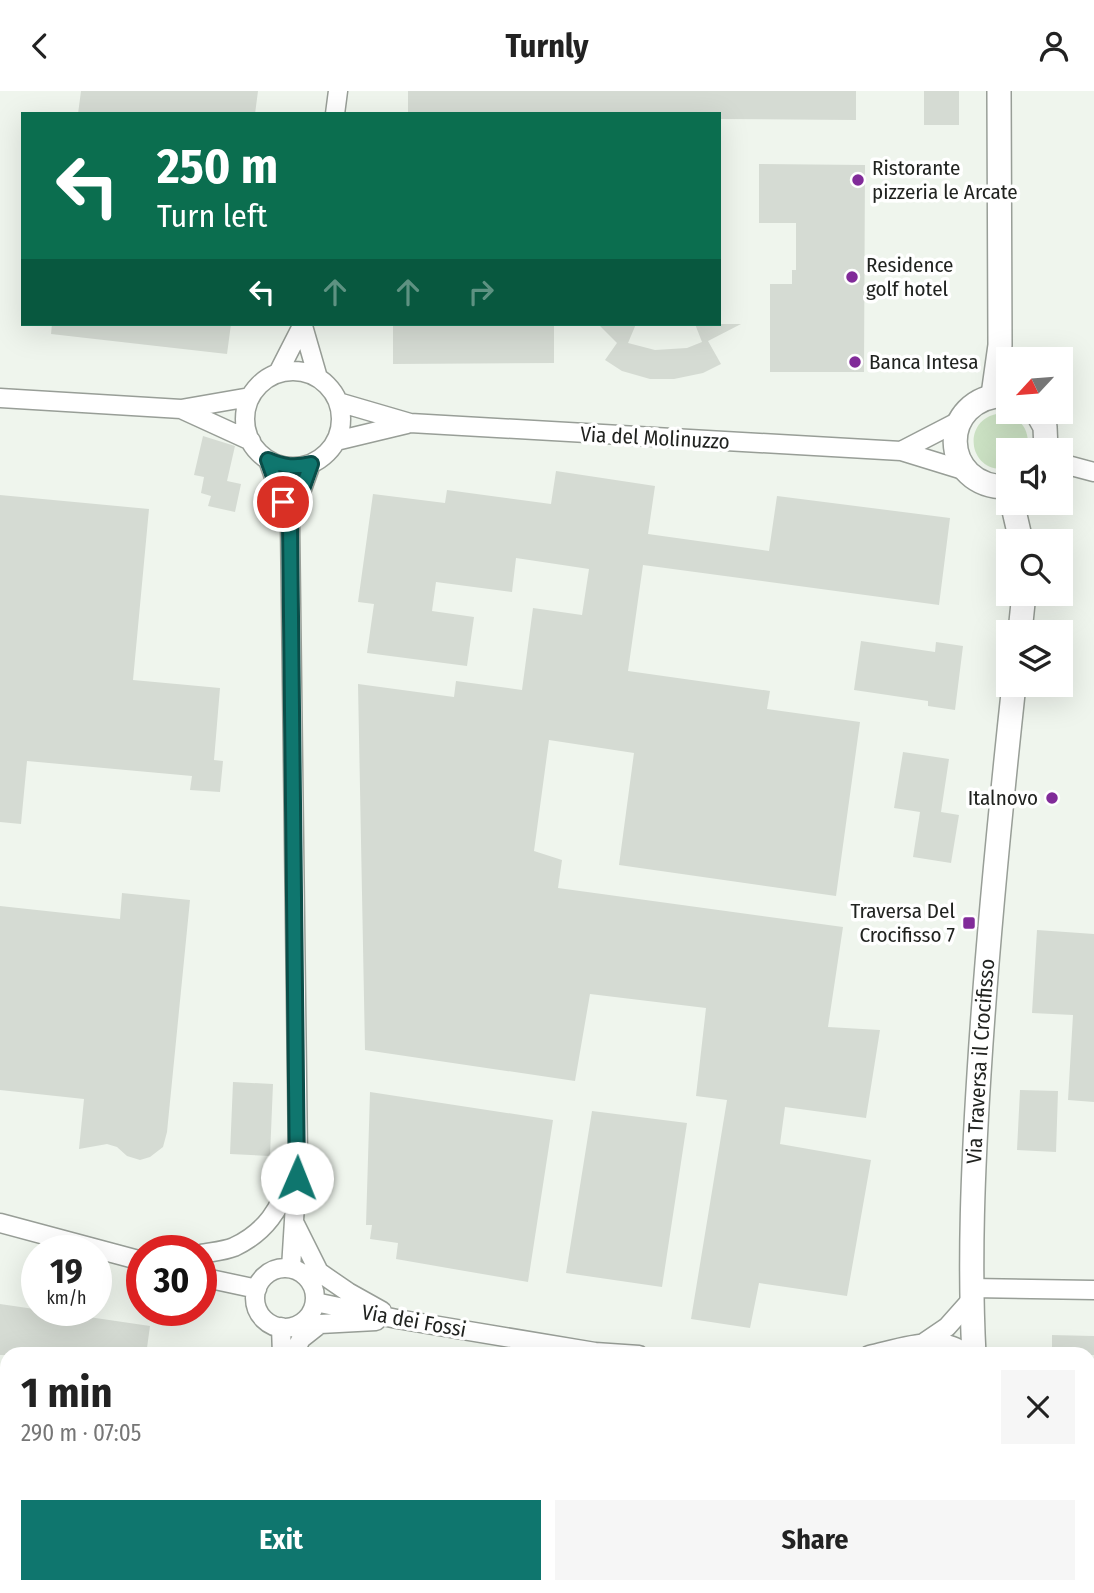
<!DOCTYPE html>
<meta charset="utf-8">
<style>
body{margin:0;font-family:"Fira Sans Condensed",sans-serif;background:#f6f6f6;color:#222;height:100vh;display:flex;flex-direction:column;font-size:26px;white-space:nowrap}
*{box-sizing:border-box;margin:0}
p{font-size:23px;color:#767676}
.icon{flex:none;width:38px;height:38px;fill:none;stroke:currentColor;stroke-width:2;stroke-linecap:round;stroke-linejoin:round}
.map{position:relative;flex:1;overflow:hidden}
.side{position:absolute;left:0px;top:1256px;width:1096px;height:247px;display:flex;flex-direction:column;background:#fff;border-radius:21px 21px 0 0;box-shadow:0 7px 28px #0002}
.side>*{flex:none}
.guide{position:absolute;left:21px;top:21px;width:700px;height:214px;border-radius:0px;box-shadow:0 7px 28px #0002;background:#0b6e4f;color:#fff;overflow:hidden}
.needle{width:46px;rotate:244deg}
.tools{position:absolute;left:996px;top:256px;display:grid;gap:14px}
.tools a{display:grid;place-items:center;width:77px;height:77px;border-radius:0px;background:#fff;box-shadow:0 7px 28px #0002;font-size:35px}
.speed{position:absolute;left:21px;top:1144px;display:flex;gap:14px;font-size:35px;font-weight:700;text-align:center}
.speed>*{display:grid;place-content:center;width:91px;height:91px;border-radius:50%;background:#fff;box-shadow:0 7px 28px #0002;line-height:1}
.speed small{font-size:18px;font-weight:400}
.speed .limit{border:10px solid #d22;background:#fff;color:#111}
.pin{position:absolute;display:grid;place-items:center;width:60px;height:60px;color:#fff;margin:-30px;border:4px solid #fff;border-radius:50%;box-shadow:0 2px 7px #0007}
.me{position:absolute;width:77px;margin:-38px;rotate:1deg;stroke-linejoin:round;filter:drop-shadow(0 0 5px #0008)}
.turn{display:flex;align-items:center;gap:24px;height:147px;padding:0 21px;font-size:32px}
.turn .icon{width:91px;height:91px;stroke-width:2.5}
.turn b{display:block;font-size:49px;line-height:60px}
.lanes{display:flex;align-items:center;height:66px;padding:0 21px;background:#0003;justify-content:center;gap:35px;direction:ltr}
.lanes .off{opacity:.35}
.round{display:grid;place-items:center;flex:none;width:74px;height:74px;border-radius:0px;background:#f6f6f6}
.headline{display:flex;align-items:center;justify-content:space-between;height:119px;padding:0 21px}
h1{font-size:42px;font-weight:700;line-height:52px}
.cta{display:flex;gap:14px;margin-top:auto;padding:14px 21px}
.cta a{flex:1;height:80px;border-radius:0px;background:#0f766e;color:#fff;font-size:28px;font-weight:700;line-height:80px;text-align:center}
.cta a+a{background:#f6f6f6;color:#222}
header{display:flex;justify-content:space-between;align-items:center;height:91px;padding:0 21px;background:#fff;font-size:32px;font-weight:700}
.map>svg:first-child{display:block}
.grass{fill:#cbe1c3}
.building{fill:#d5dbd3}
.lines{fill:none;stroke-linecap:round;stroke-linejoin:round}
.minor-casing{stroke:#989e97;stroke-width:21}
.tertiary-casing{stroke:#989e97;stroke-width:26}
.minor{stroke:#fff;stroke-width:18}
.tertiary{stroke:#fff;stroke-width:23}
.route-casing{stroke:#0a4d48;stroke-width:18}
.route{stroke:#0f766e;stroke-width:12}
.poi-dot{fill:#812b99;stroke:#fff;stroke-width:2.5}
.labels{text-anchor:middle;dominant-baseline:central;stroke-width:7;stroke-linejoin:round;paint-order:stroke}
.poi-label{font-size:21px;fill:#212320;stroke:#fff;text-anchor:start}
.street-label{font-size:21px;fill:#212320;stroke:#fff}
</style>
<header><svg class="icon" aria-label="back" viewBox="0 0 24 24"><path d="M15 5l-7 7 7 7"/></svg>Turnly<svg class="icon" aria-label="person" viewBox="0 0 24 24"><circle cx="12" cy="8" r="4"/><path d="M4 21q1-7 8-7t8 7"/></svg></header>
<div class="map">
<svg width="1094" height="1502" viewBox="0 0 1094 1502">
<rect width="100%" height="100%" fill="#eff5ed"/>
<path class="grass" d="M1002,322c19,4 29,18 25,37h-19v18c-40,8 -49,-51 -6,-55z"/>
<path class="building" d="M81,0h177l-3,23h-177z
M408,0h448v29l-137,-1v-5h-311z
M924,0h35v34h-35z
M759,73l106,1 -1,207h-94v-88h22v-14h4v-47h-37z
M52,233h179l-4,30 -176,-20z
M393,233h161v39l-161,1z
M598,233h38l-8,19 27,7 32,-2 15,-6 -7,-18h46l-33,17 13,23 -18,9 -29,6h-24l-28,-8 -17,-11 12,-17z
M203,345l32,10 -8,35 14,3 -6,28 -27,-6 3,-10 -10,-3 3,-16 -10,-2z
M556,380l99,15 -7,48 121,17 8,-55 173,22 -11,87 -296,-40 -15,106 142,20 -3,18 93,13 -24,174 -217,-31 15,-112 -85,-13 -15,111 28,9 -4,28 285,39 -15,100 52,3 -14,88 -81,-11 -5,37 91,16 -24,136 -88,-13 -9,45 -59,-9 36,-219 -31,-4 10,-88 -116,-14 -15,87 -210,-31 -7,-366 96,13 2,-16 66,9 11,-82 49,7 7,-46 -73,-11 -4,34 -76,-10 -4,29 42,6 -7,49 -100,-13 7,-49 -16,-2 15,-108 72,9 2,-13 104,14z
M0,404l149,14 -16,171 87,8 -6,72 9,1 -3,31 -30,-2 2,-14 -165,-15 -6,63 -21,-2z
M861,550l74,11 1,-10 27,4 -8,64 -27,-4v-5l-74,-11z
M903,661l46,7 -8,53 18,3 -8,48 -38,-6 7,-45 -26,-4z
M122,802l68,7 -23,232 -4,15 -13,10 -10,3 -13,-4 -10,-9 -10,-3 -28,5 5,-50 -84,-9v-184l120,13z
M1037,839l57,4v168l-26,-2 5,-85 -41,-2z
M233,991l40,2 -3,72 -40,-2z
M1020,999l38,1 -2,61 -39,-2z
M370,1001l183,28 -25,162 -132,-23 2,-16 -28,-4 2,-14h-6z
M592,1020l95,12 -25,164 -96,-14z
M0,1213l150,22 -4,29h-146z
M1052,1244l42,1v19h-42z"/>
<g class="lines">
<g class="minor-casing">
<path id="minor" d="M335,23l3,-23
M303,235l15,52
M245 328a48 48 0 1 1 96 0a48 48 0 1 1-96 0Z
M278,282l25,-49
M0,307l181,11 69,-12
M338,311l72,21 491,28 65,20
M181,318l70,32
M336,350l71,-17
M901,360l58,-30
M268,369l22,63 8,634 -7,111
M1060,372l34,9
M290,432l21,-59
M294,1131l25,50 29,20 34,19
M0,1132l142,38
M201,1163c10,-2 23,-3 33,-7 32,-15 46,-38 57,-70
M255 1207a30 30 0 1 1 60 0a30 30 0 1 1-60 0Z
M201,1186l56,12
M972,1197l122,2
M315,1211l82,17 198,33 44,3
M281,1236l1,28
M922,1253l25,-17 24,-27
M293,1264l8,-16 19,-15 56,-3
M869,1264c29,-6 73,-24 98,0
M275,1502v-6"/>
</g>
<g class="tertiary-casing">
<g id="tertiary">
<path d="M993,304l7,-50 -1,-254"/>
<path d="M1006,304c-69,2 -67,93 2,92"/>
<path d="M1036,320l9,16 1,23"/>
<path d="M1012,411l9,39"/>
<path d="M1020,541l4,-39"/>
<path id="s1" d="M974,1264c-5,-94 -1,-187 5,-281 8,-130 21,-260 35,-390"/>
<path d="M981,1496v6"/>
</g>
</g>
<use href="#minor" class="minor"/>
<use href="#tertiary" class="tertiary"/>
</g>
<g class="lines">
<g class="route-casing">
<path id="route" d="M283,411l-15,-42c16,7 27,8 43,4l-21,59 7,655"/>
</g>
<use href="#route" class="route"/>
</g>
<g class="poi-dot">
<circle cx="858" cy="89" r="7"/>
<circle cx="852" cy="186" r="7"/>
<circle cx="855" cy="271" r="7"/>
<circle cx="1052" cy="707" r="7"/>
<rect x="962" y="825" width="14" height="14" rx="3.5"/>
</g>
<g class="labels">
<g class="poi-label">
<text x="872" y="77">Ristorante<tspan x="872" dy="24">pizzeria le Arcate</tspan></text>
<text x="866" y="174">Residence<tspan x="866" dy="24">golf hotel</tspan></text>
<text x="869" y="271">Banca Intesa</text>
<text x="1038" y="707" text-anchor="end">Italnovo</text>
<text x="955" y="820" text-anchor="end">Traversa Del<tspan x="955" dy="24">Crocifisso 7</tspan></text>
</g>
<g class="street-label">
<text transform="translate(655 347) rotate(3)">Via del Molinuzzo</text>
<text stroke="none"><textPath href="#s1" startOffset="294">Via Traversa il Crocifisso</textPath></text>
<text transform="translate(414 1230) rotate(10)">Via dei Fossi</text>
</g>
</g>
</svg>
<div class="tools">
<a><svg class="needle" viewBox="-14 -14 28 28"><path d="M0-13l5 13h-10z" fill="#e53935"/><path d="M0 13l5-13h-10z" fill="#767676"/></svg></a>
<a><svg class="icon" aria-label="sound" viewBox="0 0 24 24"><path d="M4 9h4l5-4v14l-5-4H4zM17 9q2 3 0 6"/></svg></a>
<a><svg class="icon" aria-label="search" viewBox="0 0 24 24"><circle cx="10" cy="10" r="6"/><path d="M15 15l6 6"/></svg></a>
<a><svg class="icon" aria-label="layers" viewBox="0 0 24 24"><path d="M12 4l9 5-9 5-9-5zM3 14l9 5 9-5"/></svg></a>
</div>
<div class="speed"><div>19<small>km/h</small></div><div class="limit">30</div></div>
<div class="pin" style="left:283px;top:411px;background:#d93025"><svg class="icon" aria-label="arrive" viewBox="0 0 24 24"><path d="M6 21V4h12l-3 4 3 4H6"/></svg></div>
<svg class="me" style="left:297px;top:1087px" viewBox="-20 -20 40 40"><circle r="19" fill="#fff"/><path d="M0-13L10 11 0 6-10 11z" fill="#0f766e"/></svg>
<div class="guide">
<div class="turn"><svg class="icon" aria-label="left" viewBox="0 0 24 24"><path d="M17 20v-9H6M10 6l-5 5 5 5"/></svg><div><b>250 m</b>Turn left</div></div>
<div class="lanes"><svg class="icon" aria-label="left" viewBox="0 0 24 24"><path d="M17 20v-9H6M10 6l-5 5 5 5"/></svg><svg class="icon off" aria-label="ahead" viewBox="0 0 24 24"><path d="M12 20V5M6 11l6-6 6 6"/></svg><svg class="icon off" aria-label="ahead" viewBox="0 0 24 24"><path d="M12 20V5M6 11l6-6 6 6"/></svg><svg class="icon off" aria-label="right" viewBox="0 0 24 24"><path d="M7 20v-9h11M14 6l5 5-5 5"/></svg></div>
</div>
<section class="side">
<div class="headline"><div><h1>1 min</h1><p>290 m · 07:05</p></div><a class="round"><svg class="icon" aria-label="close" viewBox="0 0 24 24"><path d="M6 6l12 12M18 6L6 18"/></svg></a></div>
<div class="cta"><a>Exit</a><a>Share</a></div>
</section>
</div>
